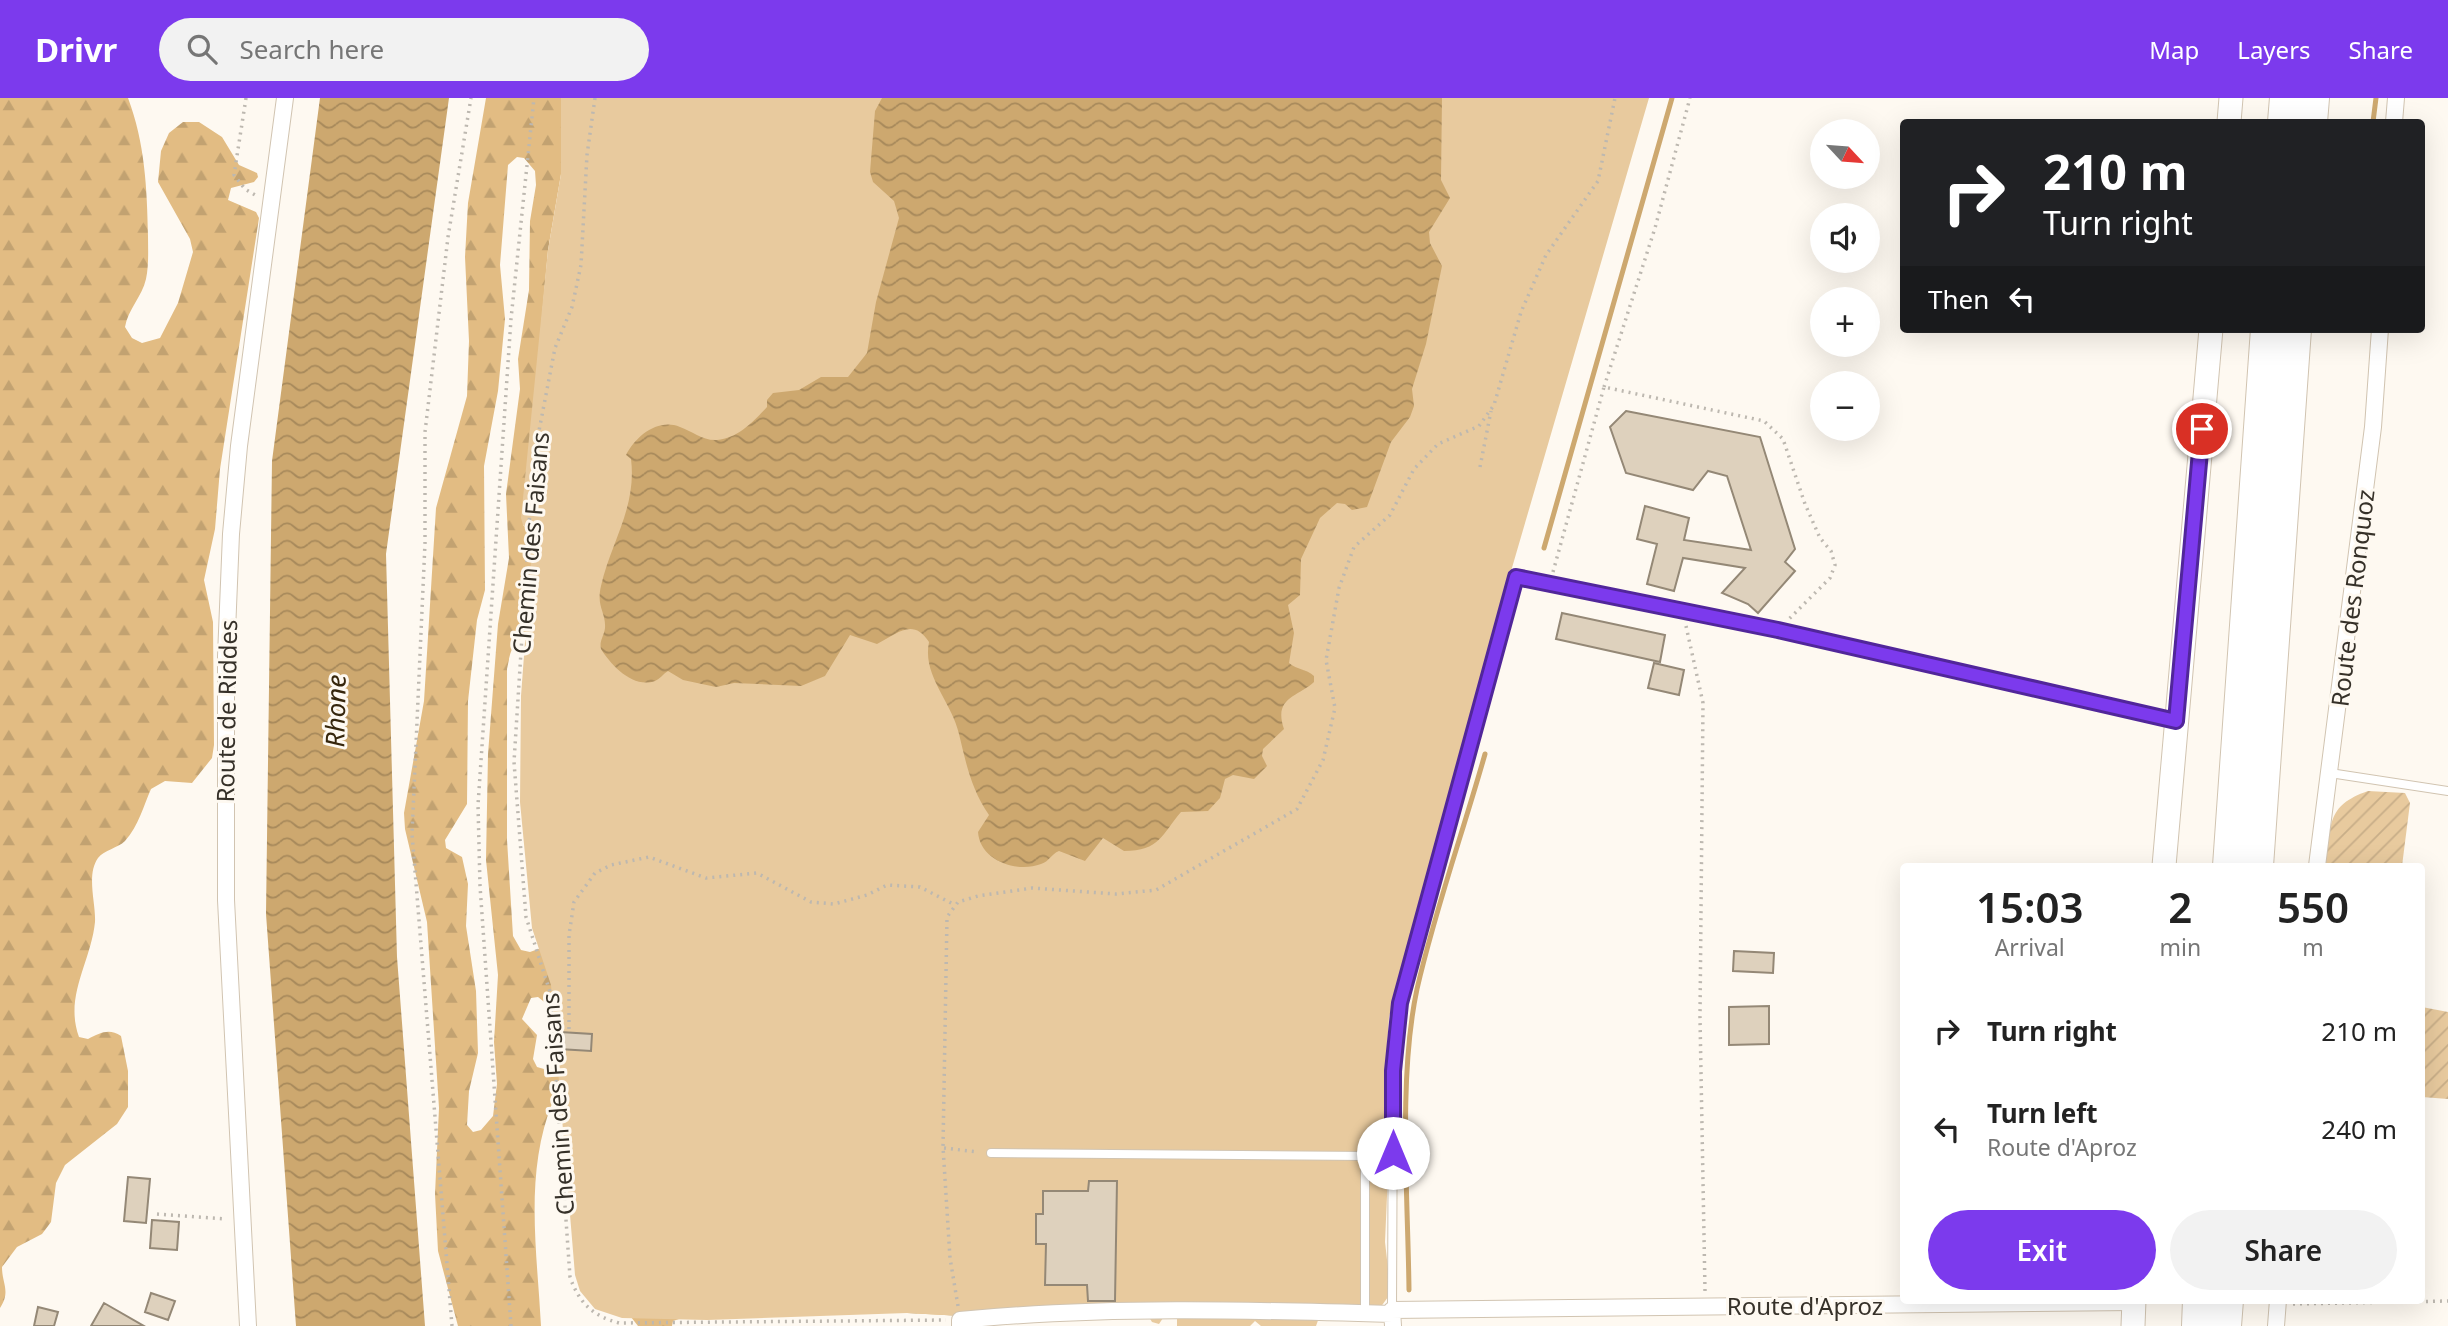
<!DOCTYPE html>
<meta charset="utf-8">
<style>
body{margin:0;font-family:"Noto Sans",sans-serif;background:#f2f2f2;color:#222;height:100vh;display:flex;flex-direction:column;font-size:26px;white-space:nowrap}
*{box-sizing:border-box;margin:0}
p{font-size:23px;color:#767676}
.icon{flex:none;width:38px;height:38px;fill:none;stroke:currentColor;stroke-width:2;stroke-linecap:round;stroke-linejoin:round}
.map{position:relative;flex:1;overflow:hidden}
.details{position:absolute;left:1900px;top:765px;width:525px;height:441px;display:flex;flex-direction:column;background:#fff;border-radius:7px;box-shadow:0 7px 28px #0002}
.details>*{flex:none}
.banner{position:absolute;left:1900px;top:21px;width:525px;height:214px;border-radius:7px;box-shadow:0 7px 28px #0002;background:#202124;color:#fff;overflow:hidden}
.needle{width:46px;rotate:116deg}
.tools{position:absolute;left:1810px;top:21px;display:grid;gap:14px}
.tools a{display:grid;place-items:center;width:70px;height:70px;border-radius:50%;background:#fff;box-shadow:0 7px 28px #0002;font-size:35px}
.pin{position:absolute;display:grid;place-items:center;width:60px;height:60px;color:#fff;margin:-30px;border:4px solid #fff;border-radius:50%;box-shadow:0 2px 7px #0007}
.me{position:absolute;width:77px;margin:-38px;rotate:0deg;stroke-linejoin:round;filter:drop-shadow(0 0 5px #0008)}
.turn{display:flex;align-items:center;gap:24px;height:147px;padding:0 28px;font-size:32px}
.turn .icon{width:91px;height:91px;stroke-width:2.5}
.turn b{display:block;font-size:49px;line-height:60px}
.then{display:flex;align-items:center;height:66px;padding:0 28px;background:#0003;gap:14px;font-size:26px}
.eta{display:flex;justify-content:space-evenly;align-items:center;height:119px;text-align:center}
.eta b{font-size:42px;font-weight:600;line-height:49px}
.primary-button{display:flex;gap:14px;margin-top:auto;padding:14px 28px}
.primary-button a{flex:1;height:80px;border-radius:42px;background:#7c3aed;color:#fff;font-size:28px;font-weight:600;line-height:80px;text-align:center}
.primary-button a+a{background:#f2f2f2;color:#222}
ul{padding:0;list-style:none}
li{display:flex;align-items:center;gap:21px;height:98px;padding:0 28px}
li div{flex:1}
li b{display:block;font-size:26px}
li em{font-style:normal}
header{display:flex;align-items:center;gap:42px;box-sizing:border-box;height:98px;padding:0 35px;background:#7c3aed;color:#fff}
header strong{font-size:33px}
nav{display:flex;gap:38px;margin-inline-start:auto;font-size:24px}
.search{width:490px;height:63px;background:#f2f2f2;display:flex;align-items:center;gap:18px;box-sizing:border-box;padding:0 24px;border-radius:38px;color:#767676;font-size:26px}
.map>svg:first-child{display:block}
.forest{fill:url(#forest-firs);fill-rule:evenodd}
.garden{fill:url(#garden-furrows)}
.pitch{fill:#e8ca9e}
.water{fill:url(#water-waves)}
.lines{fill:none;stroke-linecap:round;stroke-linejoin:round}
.stream{stroke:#cda86f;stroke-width:5}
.building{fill:#ded1bd;stroke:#948876;stroke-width:2}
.lane-casing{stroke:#d1c4b1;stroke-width:10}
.street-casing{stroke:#d1c4b1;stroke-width:18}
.secondary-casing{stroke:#d1c4b1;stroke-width:25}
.highway-casing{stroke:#d1c4b1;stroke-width:32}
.path{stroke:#bdb8b0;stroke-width:3.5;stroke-dasharray:2 5;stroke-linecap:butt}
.lane{stroke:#fff;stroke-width:8}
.street{stroke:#fff;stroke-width:16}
.secondary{stroke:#fff;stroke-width:23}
.highway{stroke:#fff;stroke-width:30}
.route-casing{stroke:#51269a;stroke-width:18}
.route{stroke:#7c3aed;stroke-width:12}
.labels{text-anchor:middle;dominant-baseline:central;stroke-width:6;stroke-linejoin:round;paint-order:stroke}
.street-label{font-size:24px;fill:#363129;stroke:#fef9f1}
.water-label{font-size:26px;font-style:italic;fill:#36260c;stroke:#fef9f1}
</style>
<header>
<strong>Drivr</strong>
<div class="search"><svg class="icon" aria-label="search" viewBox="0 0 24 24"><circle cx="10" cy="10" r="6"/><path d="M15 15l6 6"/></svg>Search here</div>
<nav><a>Map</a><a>Layers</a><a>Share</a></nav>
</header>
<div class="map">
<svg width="2448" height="1228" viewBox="0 0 2448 1228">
<defs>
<pattern id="forest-firs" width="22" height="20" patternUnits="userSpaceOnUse" patternTransform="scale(1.75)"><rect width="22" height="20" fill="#e2bc83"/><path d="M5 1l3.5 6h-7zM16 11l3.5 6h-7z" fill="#c2a271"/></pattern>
<pattern id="garden-furrows" width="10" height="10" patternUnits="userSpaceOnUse" patternTransform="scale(1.75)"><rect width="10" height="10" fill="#e8ca9e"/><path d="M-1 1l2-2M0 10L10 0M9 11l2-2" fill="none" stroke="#c8ae88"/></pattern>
<pattern id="water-waves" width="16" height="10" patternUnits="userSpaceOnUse" patternTransform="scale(1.75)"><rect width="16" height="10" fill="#cda86f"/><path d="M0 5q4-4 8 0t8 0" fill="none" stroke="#a7895b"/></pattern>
</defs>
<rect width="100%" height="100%" fill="#fef9f1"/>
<path class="forest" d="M0,0h128c17,45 19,90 20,138 0,13 1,29 -2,43 -4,18 -18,30 -21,48l7,11 10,5 18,-5 18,-35 15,-51 -3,-13 -32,-57 3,-31 8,-18 14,-11h16l23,15 17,28 18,8 1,4 -4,5 -23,6 -3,12 28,12 3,6 -39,251 -5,60 -11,51 9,42 1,123 -2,13 -20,25 -27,-2 -14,8c-8,18 -12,36 -26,52 -7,7 -21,9 -27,17 -12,17 -2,45 -3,64 -4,40 -31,74 -16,115l9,2c12,-6 21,-11 33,-3l7,35v36l-11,17 -52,41 -9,18 -5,39 -9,12 -25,13 -15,20c0,17 9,24 -2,41z
M486,0h75v76l-13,76 -25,275 32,29 463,765 -111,-6 -129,-27 -105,35 -1,5h-34l-7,-9 -69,-301 -24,-19 -7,1 -9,21 15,16 -4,24 4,8 7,2 16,-6 4,37 -2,-3 -9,4c-29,72 -16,149 -12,225h-83l-20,-75 -3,-57 4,-86 -12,-186 -22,-93 -1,-16 20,-112 12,-193 31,-112 2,-55 -4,-84 3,-54zM517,59l7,1 11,13 1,14 -6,36 -1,69 -11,69 2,30 -14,105 3,64 -11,66 -10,130 -2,106 12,115 -4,67 3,42 -4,32 -12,14 -8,2 -6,-7 2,-34 9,-38 -2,-62 -10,-65 2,-42 -6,-27 -16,-9 -1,-8 22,-36 1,-103 9,-81 8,-30 -1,-124 14,-75 7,-72 -5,-54 8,-100zM525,539l7,2 9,309 -11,4 -9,-2 -8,-14 -6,-96v-171c3,-14 4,-27 18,-32z"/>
<path class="garden" d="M2368,693l37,2 5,10 -8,63h-77c7,-41 0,-60 43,-75z
M2422,909l26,5v87l-26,-2z"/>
<path class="pitch" d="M561,0h1088l-168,576 -92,343 -2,30 5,114 -4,12 -3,69 5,44 -2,11 -8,11 -59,4 -5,14h-55l-6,-5 -5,5h-73v-18l-10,4 -8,12 -7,-2 -8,-13 -126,10 -111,-6 -200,7 -85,-2 -27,-9 -15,-18 -5,-16 -24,-290 -19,-57 -12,-126 1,-106 12,-162 -10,-9 -2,-7 27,-268 13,-76z"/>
<path class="water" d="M320,0h129l-63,456 11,403 28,369h-129l-30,-412 6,-453z
M882,0h560l-1,82 9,18 -21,34 1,11 12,23 -16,78 -14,45 2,17 -4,11 -19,25 -24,65 -15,3 -7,-6 -8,-1 -17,15 -19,41 -1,36 -12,10 6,28 -5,30c8,7 18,6 25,13v6c-16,15 -41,15 -30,47l-21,20 -1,7 5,10 -13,13 -21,-4 -8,4 -5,19 -12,13 -27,1c-19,22 -21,39 -57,39l-21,-13 -18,23 -26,-10c-8,3 -9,10 -18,13 -24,9 -61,-3 -63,-32l11,-17c-18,-26 -23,-52 -30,-81 -7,-32 -37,-58 -30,-92 -16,-25 -32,-8 -52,2l-27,-9 -25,41 -24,10 -67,-3 -18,4 -33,-7 -15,-9c-5,3 -8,8 -13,10 -22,8 -44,-16 -54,-32 -2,-8 3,-13 4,-21 1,-16 -9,-21 -4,-42 10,-44 36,-79 30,-127l-5,-4c10,-19 32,-37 54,-28 12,4 23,14 37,13 21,-2 36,-18 50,-33v-7l6,-7 26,-3 22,-13h27l19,-24 9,-51 23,-84 -5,-17 -21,-19 -3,-10 5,-61z"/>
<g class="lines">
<path class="stream" d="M2373,24l3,-24
M1544,450l128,-450
M1409,1192c-1,-92 -11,-212 8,-301 18,-79 46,-157 68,-235"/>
</g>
<path class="building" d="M1626,313l134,26 35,112 -10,13 10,9 -37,42 -10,-9 -26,-11 23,-25 -62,-10 -9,33 -27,-7 10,-40 -20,-5 8,-33 44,12 -5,22 67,10 -24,-74 -19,-5 -15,19 -67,-17 -16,-46z
M1562,515l103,22 -5,27 -104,-23z
M1654,565l30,7 -5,25 -31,-7z
M1734,853l40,2 -1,20 -40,-2z
M1769,908v38l-40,1v-38z
M560,934l32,2 -1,17 -32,-2z
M128,1079l22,2 -4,44 -22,-2z
M1089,1083h28l-2,120h-27l-1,-16h-42l1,-41h-10v-30h7v-23h45z
M152,1122l27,2 -2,28 -27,-2z
M151,1195l24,8 -7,19 -23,-8z
M104,1205l40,23h-53z
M38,1209l20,5 -4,14h-20z"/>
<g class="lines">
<g class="lane-casing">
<path id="lane" d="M2330,675l118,18
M991,1055l374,3v157
M1392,1212l1,-239 7,-68 116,-426 262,53 395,90"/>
</g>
<g class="street-casing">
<path id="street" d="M2394,24l2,-24
M2317,768l56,-439 7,-98
M248,1228l-22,-426v-244l5,-122 8,-88 46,-348
M960,1228v-6c141,-14 291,-10 432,-6
M1393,1228l-1,-16 742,-8
M2276,1228l2,-26"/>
</g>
<g class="secondary-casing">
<path id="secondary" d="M2229,24l2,-24
M2164,768l47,-537
M2133,1228l1,-26"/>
</g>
<g class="highway-casing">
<path id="highway" d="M2283,24l2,-24
M2312,24l2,-24
M2228,768l38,-537
M2258,768l38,-537
M2197,1228l1,-26
M2226,1228l2,-26"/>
</g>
<path class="path" d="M246,0l-12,77 11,14 12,7
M595,0l-8,57 -6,110 -9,42 -17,41 -17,88 -8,74 -16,252 12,155 24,75 20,285c9,26 23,39 49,46l327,-3
M1604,289l51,-159 35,-130
M1480,369l11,-56
M1553,474l51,-185 160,34 19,18 22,65 15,34 11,13 4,14 -5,13 -41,41
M1686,528l17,77 -3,315 5,273
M569,931v-94l5,-33 21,-29 16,-8 38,-8 57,21 51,-5 54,29 23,2 33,-9 20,-10 33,2 35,18
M944,1050l34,4
M157,1116l68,5
M2293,1206l155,-3
M958,1208l-8,-48 -7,-111 4,-230 11,-15 20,-6 54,-8 84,6 40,-4 141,-81 26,-49 12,-52 -9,-48 13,-72 15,-41 36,-32 24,-46 24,-25 41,-18 15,-21 27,-93 25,-57 52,-74 17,-83
M452,1228l-40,-492 13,-291v-111l23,-195 23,-139
M511,1228l-31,-440 -2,-81 33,-486 23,-221"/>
<use href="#lane" class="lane"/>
<use href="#street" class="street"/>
<use href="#secondary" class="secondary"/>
<use href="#highway" class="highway"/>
</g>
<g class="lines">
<g class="route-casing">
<path id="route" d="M1393,1055v-82l7,-68 116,-426 262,53 398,91 26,-292"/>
</g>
<use href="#route" class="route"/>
</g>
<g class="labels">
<g class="street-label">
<text transform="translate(530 445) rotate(-85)">Chemin des Faisans</text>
<text transform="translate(2352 500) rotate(-83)">Route des Ronquoz</text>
<text transform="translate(226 613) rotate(-89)">Route de Riddes</text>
<text transform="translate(557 1006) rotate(-94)">Chemin des Faisans</text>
<text x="1805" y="1207">Route d'Aproz</text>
</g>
<g class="water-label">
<text transform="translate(335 613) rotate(-89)">Rhone</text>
</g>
</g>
</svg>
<div class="tools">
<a><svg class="needle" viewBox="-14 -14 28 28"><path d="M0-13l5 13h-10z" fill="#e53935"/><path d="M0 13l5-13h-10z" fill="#767676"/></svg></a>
<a><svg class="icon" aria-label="sound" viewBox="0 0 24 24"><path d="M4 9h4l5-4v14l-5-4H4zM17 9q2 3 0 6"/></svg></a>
<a>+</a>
<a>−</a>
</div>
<div class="pin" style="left:2202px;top:331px;background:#d93025"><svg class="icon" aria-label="arrive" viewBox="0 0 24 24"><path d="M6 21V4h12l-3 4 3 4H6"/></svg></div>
<svg class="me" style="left:1393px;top:1055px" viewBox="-20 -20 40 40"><circle r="19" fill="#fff"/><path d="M0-13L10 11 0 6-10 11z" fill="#7c3aed"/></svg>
<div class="banner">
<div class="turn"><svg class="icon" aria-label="right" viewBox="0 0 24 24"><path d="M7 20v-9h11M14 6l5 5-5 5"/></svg><div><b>210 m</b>Turn right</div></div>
<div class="then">Then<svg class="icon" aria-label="left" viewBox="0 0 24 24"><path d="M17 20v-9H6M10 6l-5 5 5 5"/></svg></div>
</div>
<section class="details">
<div class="eta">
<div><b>15:03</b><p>Arrival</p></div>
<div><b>2</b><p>min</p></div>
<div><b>550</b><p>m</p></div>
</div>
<ul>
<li><svg class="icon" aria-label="right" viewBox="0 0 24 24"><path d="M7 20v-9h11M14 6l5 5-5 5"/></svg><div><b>Turn right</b></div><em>210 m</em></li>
<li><svg class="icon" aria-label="left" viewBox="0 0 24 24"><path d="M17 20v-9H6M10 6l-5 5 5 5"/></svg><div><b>Turn left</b><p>Route d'Aproz</p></div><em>240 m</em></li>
</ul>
<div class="primary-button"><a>Exit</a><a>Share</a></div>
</section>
</div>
